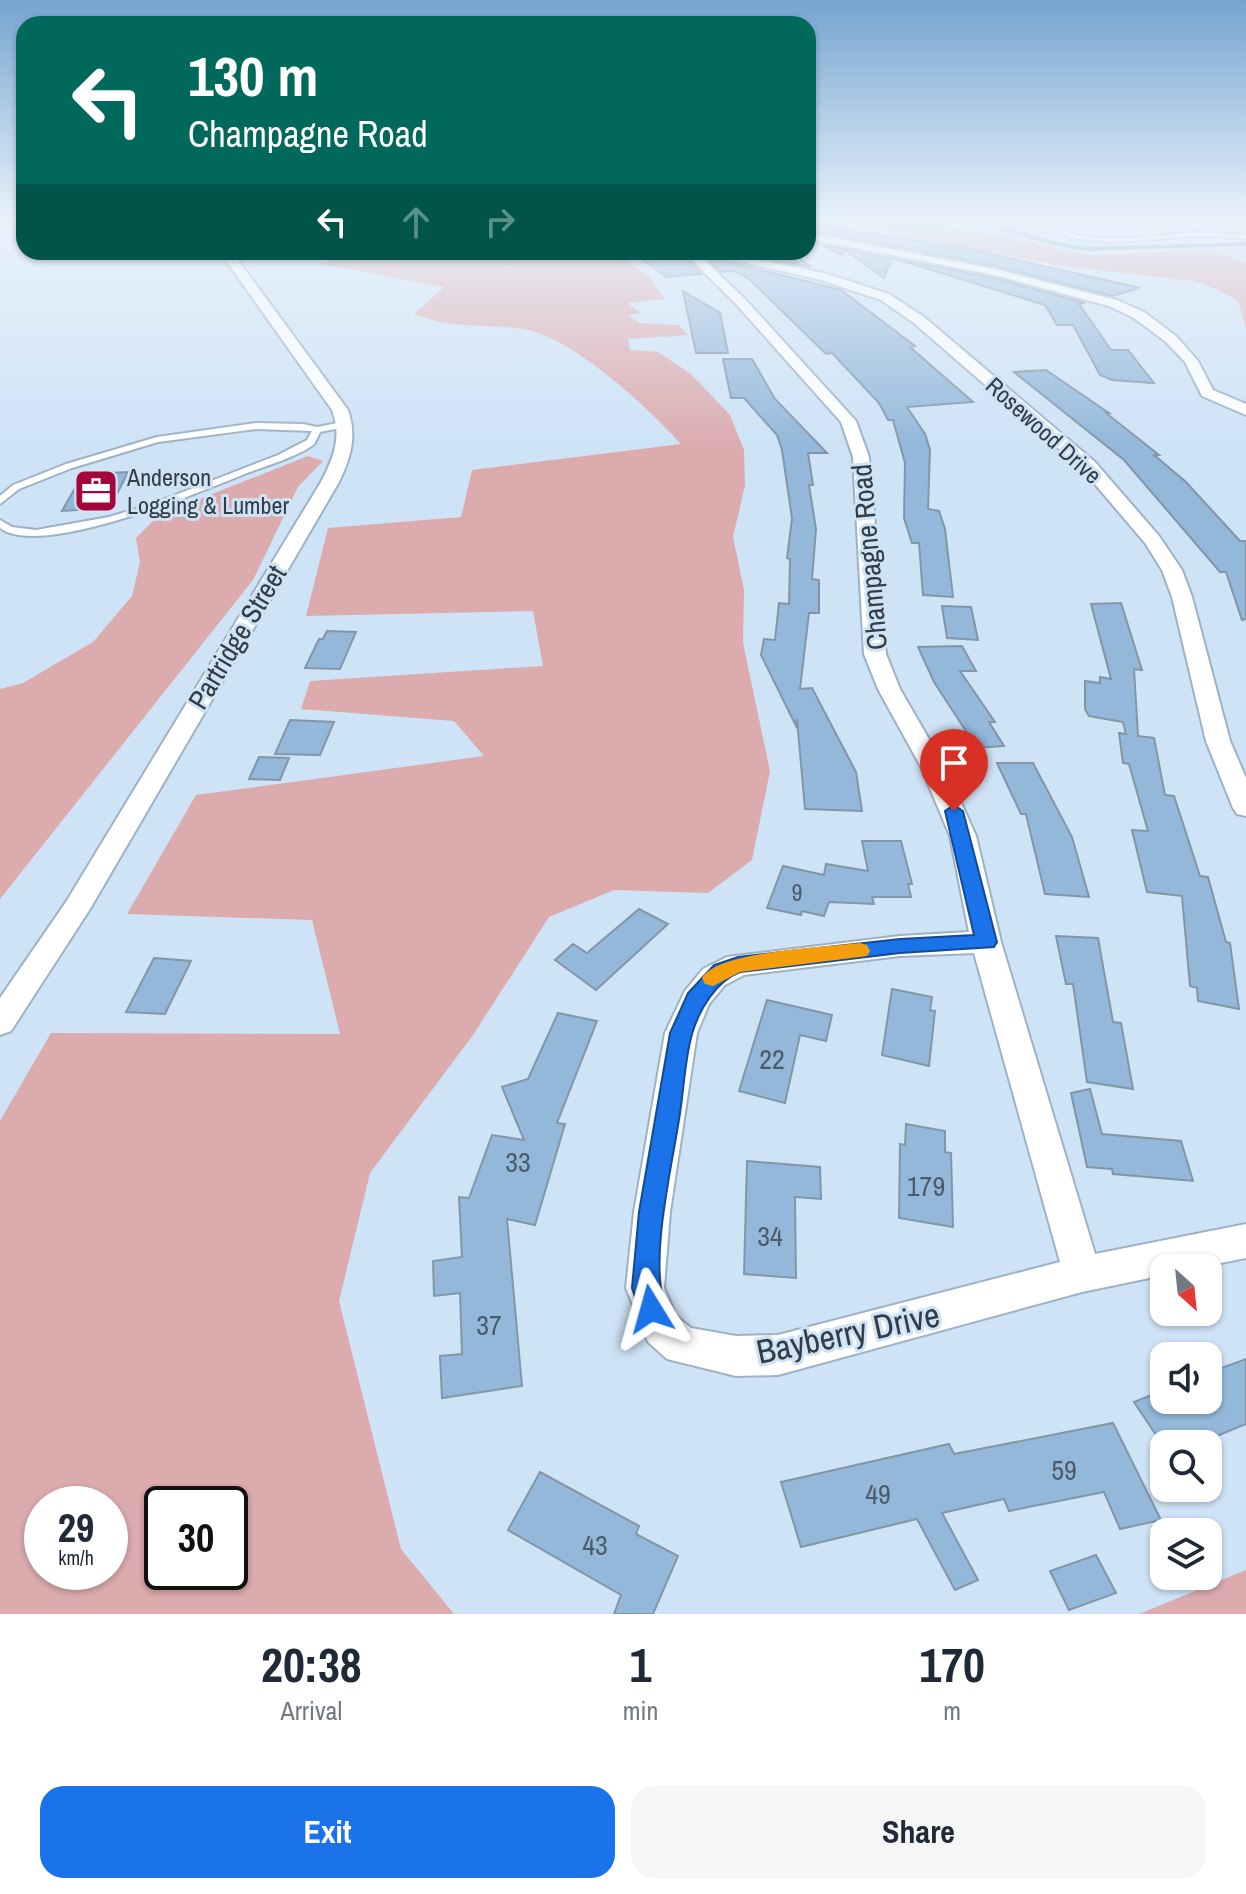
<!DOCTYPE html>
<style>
body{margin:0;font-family:"Archivo Narrow",sans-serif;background:#f6f6f7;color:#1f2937;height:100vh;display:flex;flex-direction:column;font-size:30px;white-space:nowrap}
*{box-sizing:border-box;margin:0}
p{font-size:26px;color:#747a83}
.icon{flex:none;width:44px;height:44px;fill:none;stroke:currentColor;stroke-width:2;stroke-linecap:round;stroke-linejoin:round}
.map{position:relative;height:1614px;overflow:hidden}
.drawer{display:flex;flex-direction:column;background:#fff;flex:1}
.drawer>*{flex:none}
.banner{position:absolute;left:16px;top:16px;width:800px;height:244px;border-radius:24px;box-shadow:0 2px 6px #0004;background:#00695c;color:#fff;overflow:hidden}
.needle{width:52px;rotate:153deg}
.fabs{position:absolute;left:1150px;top:1254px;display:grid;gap:16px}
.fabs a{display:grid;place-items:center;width:72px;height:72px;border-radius:16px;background:#fff;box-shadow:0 2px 6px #0004;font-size:40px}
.speed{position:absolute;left:24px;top:1486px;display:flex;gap:16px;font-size:40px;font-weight:700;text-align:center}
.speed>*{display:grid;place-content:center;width:104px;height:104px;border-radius:50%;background:#fff;box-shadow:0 2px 6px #0004;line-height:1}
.speed small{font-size:20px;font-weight:400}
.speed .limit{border:4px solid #111;border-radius:12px;background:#fff;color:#111}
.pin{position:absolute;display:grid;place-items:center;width:68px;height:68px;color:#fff;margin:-82px -34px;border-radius:50% 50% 50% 0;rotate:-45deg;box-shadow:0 0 8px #0007}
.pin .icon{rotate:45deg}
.me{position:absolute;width:88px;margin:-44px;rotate:352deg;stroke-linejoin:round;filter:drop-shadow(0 0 6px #0008)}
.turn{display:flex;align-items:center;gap:28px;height:168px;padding:0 40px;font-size:36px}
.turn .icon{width:104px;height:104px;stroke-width:2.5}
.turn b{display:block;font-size:56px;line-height:68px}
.lanes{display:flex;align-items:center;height:76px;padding:0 40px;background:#0003;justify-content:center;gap:40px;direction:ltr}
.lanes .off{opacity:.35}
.eta{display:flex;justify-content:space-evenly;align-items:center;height:136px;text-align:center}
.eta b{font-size:48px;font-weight:800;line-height:56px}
.action{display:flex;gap:16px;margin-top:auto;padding:16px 40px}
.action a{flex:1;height:92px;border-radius:24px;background:#1a73e8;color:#fff;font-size:32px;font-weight:800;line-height:92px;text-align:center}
.action a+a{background:#f6f6f7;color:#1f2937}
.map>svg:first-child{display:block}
.green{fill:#dbabae;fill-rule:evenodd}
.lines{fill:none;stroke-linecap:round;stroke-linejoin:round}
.stream{stroke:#688cab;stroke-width:4}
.building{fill:#93b8da;stroke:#8296a8;stroke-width:2}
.service-casing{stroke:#9eb2c5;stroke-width:4}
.minor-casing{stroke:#9eb2c5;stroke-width:4}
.service{fill:#fff;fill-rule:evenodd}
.minor{fill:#fff;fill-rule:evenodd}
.route{fill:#1a73e8;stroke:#114b97;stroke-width:2}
.slow{fill:#f59e0b}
.labels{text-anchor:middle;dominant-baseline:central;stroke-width:6;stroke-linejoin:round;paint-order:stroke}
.far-street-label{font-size:24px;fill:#343c44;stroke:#cee3f6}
.far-poi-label{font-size:24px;fill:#343c44;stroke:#cee3f6;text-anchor:start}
.number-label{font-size:24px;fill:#4c5b6a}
.street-label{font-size:28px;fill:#343c44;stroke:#cee3f6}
.near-number-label{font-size:28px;fill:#4c5b6a}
.near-street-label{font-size:34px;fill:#343c44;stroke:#cee3f6}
</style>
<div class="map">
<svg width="1246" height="1614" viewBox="0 0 1246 1614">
<rect width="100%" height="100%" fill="#cee3f6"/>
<path class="green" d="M828,221h92l171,34 121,-5 34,13v65l-8,-27 -21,-12 -24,-8 -137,-16z
M354,252h261l33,24 17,23 -37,4 13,10 -13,2 11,8 40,2 9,10 -60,4 2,11 28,2 33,22 39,41 14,35 1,35 -12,52 11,53 -1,53 27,128 -18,89 -44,33 -94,-3 -65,27 -76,118 -103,138 -31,128 62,248 53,65h-454v-493l51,-88 289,1 -28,-114 -185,-6 69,-119 288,-39 -30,-35 -153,-12 9,-28 233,-15 -10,-55 -227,5 22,-88 133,-11 11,-47 209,-26c-33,-37 -110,-108 -158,-115 -41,-6 -68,1 -109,-15l30,-27 -123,-23zM110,1504v68h-68v-68zM230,1504v68h-68v-68z
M308,456l15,5 -25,26 -45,93 -253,319v-210l23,-6 70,-41 39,-46 8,-34 -4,-24 23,-23z
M1246,1570v44h-107z"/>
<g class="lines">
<path class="stream" d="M1001,228l47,14 37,7 161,-5"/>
</g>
<path class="building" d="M808,224l157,24 175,40 -28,8 -116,-30 -188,-36z
M823,245l170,33 92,25 -6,1 32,46h17l26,33 -42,-3 -12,-5 -27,-50h-16l-12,-20 -153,-47 -8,20 -39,-28 -4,5z
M632,252h49l20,22 -34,3z
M736,252h55l20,15z
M705,256l136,34 74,56 -5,1 63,55 -66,5 18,27 5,16 -2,59 11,2 6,18 8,68 -30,-2 -4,-52h-7l-8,-25 1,-55 -12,-43h-5l-9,-17 -47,-50 -6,1 -78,-76 -14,-7 -13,1z
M683,291l37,22 8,40h-32z
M723,359h29l23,40 52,54h-19l5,32h-4l7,44 -4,50 7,1v33h-10l-9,76 12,-1 44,84 6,39 -57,-2 -8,-90 -1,7 -35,-71 3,-16 11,1 4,-37 10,1 1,-45 -3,-1 5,-40 -10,-68 -5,-15 -33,-37h-13z
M1046,370l63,43h-3l53,42h-5l32,27 54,59h6v78l-4,1 -16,-48h-6l-96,-112 -110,-88z
M128,472l-18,36 -48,3 21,-37z
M1121,603l21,67 -8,-1 4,67 16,2 11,57 9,1 26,80 8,1 18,65 4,1 9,66 -41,-8 -1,-13 -7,-2 -8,-90 -35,-4 -15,-62 16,1 -19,-67 -6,-1 -4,-30 7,1 -3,-12 -34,-6 -4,-7v-28l15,2v-6l11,2 -20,-75z
M942,606l29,1 7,33 -31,-2z
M327,631l29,1 -16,37 -35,-1 14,-29h4z
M962,646l14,25h-16l35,51h-6l15,24 -27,2 -43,-66 -16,-35z
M290,720l44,2 -14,33 -45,-1z
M259,757l30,1 -9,22 -31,-1z
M997,763h36l39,74 17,60 -44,-3 -19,-80h-5z
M862,841h39l11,43h-4l3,13h-39l2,7 -45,-2 -5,14 -22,-5 -1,4 -34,-7 16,-42 41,9 2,-11 42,7z
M639,909l29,15 -72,66 -41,-30 18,-16 14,9z
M1056,936l42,2 15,84 8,1 12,66 -46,-7 -14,-98h-7z
M154,958l37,3 -26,53 -39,-2z
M892,989l40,8 -2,13 5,1 -6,55 -47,-11z
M767,1000l65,15 -6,26 -26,-6 -15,68 -46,-12z
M558,1013l39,8 -40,102 8,1 -30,101 -28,-6 15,167 -80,12 -2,-42 22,-2 -2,-61 -26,3 -1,-35 29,-4 -3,-60 10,1 23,-63 32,5 -22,-53 26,-8z
M1090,1089l12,45 79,7 12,40 -80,-7 -1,-5 -25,-2 -16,-74z
M906,1124l39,7v21l6,1 2,74 -54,-9 1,-74 5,1z
M747,1161l73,6 1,32 -26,-2 1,81 -52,-4z
M1246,1359v65l-48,20h-36l-28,-42 30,-12v10h44v-27z
M1113,1423l48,97 -41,9 -16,-37 -95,19 -5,-12 -62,14 36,67 -23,10 -38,-71 -116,28 -20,-65 168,-38 5,10z
M540,1472l99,54 -3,8 42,22 -25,58h-39l7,-19 -113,-65z
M1096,1555l20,38 -47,17 -19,-39z"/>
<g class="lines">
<g class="service-casing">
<path id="service" d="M1037,221h7l32,14 18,3h39l64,-6 49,3v4c-19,-2 -38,-4 -56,-3 -52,3 -107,17 -153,-15z
M348,421l4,3 -1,2 -31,6c0,1 -5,10 -5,11 -10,11 -52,24 -68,30 -44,18 -207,86 -247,55v-8l12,7 24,3 73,-13 43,-13 126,-49 29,-15 5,-9 -56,-2 -98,13 -86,26 -53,21 -19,15v-8l13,-11 53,-21 91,-27 99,-14 47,1 14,3z"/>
</g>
<g class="minor-casing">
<path id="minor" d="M808,233l187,36 122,31 27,12 32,24 22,25 15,29 33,14v11l-44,-19 -17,-34 -19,-20 -32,-24 -25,-12 -115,-31 -186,-36z
M220,252h12l116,158c9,27 3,47 -9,72l-249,427 -79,122 -11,4v-37l66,-96 255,-420c13,-25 21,-45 11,-72z
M684,252h12l49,47 111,122 13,36 17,197 14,35 45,78 31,69 25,106 94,312 151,-30v34l-50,10h-32v7l-82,17 -304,83 -42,1 -69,-17 -19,-17 -22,-54 8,-76 31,-179 20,-42 18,-22 24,-12 173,-21 69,-4 -19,-96 -29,-69 -43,-78 -14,-35 -11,-197 -12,-35 -104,-117zM974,953l86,309 -282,73 -42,1 -45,-8 -15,-12 -12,-28 6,-76 27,-179 12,-29 16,-19 19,-10 156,-19z
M699,252h22l103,21 65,21 35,23 171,145 64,74 23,34 10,27 38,144 16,37v38l-9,-2 -4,-6 -27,-67 -34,-144 -10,-27 -17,-27 -62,-73 -169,-147 -33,-23 -60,-20z"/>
</g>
<use href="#service" class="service"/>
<use href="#minor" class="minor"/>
</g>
<linearGradient id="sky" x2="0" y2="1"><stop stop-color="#75a4d0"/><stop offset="0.49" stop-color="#e9f2fb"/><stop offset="1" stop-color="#e9f2fb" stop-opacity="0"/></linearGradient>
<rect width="1246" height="447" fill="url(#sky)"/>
<path class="route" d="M954,805l9,6 34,131 -3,5 -94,6 -160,19c-24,9 -41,38 -48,62 -7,25 -8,53 -12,79 -8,55 -31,144 -15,196l-4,9 -10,4 -9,-4 -10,-30 7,-76 31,-179 18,-40 26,-28 24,-8 162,-18 74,-4 -29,-124z"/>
<path class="slow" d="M860,943l7,2 3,6 -3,5 -127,16 -27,14 -8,-2 -3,-6c16,-27 125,-31 158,-35z"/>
<defs>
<g id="office-square" transform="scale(2.3)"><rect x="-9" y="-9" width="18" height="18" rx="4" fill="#a30639" stroke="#cee3f6"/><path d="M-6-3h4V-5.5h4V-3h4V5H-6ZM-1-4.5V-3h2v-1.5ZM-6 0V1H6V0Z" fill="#fff"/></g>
</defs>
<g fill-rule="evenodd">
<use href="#office-square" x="96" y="491"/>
</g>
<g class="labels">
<g class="far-street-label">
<text transform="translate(1044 430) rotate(42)">Rosewood Drive</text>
</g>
<g class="far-poi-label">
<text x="127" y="477">Anderson<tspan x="127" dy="28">Logging &amp; Lumber</tspan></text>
</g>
<g class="number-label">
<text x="797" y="892">9</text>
</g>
<g class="street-label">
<text transform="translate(869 557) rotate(-95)">Champagne Road</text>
<text transform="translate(237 637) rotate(-59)">Partridge Street</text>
</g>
<g class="near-number-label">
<text x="772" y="1059">22</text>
<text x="518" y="1162">33</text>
<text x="926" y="1186">179</text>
<text x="770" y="1236">34</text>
<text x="489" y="1325">37</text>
<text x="1064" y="1470">59</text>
<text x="878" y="1494">49</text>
<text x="595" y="1545">43</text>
</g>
<g class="near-street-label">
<text transform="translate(848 1333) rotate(-12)">Bayberry Drive</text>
</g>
</g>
</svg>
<div class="fabs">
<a><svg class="needle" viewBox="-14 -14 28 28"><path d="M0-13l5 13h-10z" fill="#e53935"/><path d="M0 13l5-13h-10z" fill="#747a83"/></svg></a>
<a><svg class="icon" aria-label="sound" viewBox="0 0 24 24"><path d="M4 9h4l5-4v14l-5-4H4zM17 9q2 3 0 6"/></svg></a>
<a><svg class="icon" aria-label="search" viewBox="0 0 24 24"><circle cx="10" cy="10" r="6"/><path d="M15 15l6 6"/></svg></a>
<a><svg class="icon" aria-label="layers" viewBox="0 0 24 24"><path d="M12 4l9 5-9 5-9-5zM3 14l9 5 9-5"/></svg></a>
</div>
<div class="speed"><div>29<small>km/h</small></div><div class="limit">30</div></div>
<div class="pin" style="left:954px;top:811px;background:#d93025"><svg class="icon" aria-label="arrive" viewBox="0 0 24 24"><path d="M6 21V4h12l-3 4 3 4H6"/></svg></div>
<svg class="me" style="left:651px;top:1309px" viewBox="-20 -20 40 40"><path d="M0-17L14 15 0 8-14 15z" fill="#1a73e8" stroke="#fff" stroke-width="4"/></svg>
<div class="banner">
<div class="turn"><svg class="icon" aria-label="left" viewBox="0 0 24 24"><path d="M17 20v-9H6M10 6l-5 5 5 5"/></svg><div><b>130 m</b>Champagne Road</div></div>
<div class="lanes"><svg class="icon" aria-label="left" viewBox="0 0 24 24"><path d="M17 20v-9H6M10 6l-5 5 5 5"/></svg><svg class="icon off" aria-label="ahead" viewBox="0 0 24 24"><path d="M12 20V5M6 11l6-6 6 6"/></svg><svg class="icon off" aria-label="right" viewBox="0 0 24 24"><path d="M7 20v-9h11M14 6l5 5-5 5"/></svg></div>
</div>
</div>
<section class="drawer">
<div class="eta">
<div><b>20:38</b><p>Arrival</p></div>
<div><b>1</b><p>min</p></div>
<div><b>170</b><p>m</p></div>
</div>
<div class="action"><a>Exit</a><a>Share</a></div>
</section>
